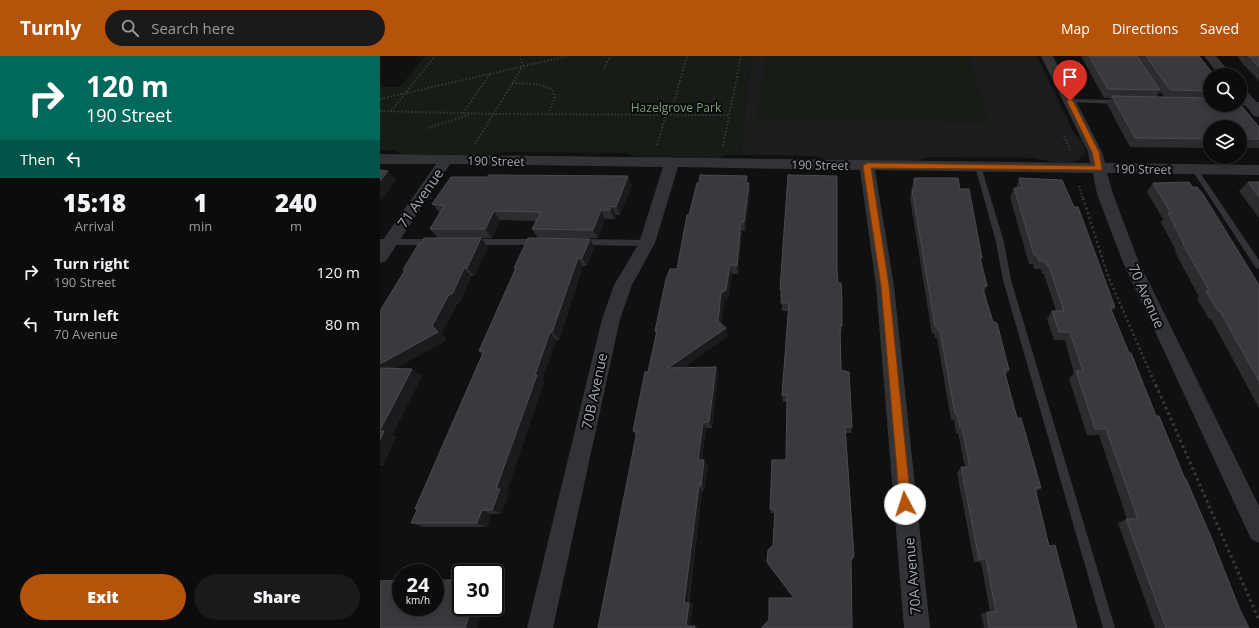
<!DOCTYPE html>
<style>
body{margin:0;font-family:"Open Sans",sans-serif;background:#1a1a1b;color:#f1f3f6;height:100vh;display:flex;flex-direction:column;font-size:15px;white-space:nowrap}
*{box-sizing:border-box;margin:0}
p{font-size:13px;color:#9a9b9d}
.icon{flex:none;width:22px;height:22px;fill:none;stroke:currentColor;stroke-width:2;stroke-linecap:round;stroke-linejoin:round}
.map{position:relative;flex:1;overflow:hidden}
.sheet{display:flex;flex-direction:column;background:#0c0c0d;width:380px}
.sheet>*{flex:none}
.top-card{background:#00695c;color:#fff;overflow:hidden}
.controls{position:absolute;left:823px;top:12px;display:grid;gap:8px}
.controls a{display:grid;place-items:center;width:44px;height:44px;border-radius:50%;background:#0c0c0d;box-shadow:0 2px 10px #0003,0 0 0 1px #2c2c2e;font-size:20px}
.speed{position:absolute;left:12px;top:508px;display:flex;gap:8px;font-size:20px;font-weight:700;text-align:center}
.speed>*{display:grid;place-content:center;width:52px;height:52px;border-radius:50%;background:#0c0c0d;box-shadow:0 2px 10px #0003,0 0 0 1px #2c2c2e;line-height:1}
.speed small{font-size:10px;font-weight:400}
.speed .limit{border:2px solid #111;border-radius:6px;background:#fff;color:#111}
.pin{position:absolute;display:grid;place-items:center;width:34px;height:34px;color:#fff;margin:-41px -17px;border-radius:50% 50% 50% 0;rotate:-45deg;box-shadow:0 0 4px #0007}
.pin .icon{rotate:45deg}
.me{position:absolute;width:44px;margin:-22px;rotate:355deg;stroke-linejoin:round;filter:drop-shadow(0 0 3px #0008)}
.turn{display:flex;align-items:center;gap:14px;height:84px;padding:0 20px;font-size:18px}
.turn .icon{width:52px;height:52px;stroke-width:2.5}
.turn b{display:block;font-size:28px;line-height:34px}
.then{display:flex;align-items:center;height:38px;padding:0 20px;background:#0003;gap:8px;font-size:15px}
.eta{display:flex;justify-content:space-evenly;align-items:center;height:68px;text-align:center}
.eta b{font-size:24px;font-weight:800;line-height:28px}
.primary-button{display:flex;gap:8px;margin-top:auto;padding:8px 20px}
.primary-button a{flex:1;height:46px;border-radius:24px;background:#b45309;color:#fff;font-size:16px;font-weight:800;line-height:46px;text-align:center}
.primary-button a+a{background:#1a1a1b;color:#f1f3f6}
ul{padding:0;list-style:none}
li{display:flex;align-items:center;gap:12px;height:52px;padding:0 20px}
li div{flex:1}
li b{display:block;font-size:15px}
li em{font-style:normal}
header{display:flex;align-items:center;gap:24px;box-sizing:border-box;height:56px;padding:0 20px;background:#b45309;color:#fff}
header strong{font-size:19px}
nav{display:flex;gap:22px;margin-inline-start:auto;font-size:14px}
.search{width:280px;height:36px;background:#1a1a1b;display:flex;align-items:center;gap:10px;box-sizing:border-box;padding:0 14px;border-radius:22px;color:#9a9b9d;font-size:15px}
main{display:flex;flex:1;min-height:0}
.map>svg:first-child{display:block}
.built{fill:#1c1c1e}
.green{fill:#171c17}
.lines{fill:none;stroke-linecap:round;stroke-linejoin:round}
.path-far2{stroke:#373a3d;stroke-width:2;stroke-dasharray:1.5 2;stroke-linecap:butt}
.path-far1{stroke:#373a3d;stroke-width:2.5;stroke-dasharray:2 3;stroke-linecap:butt}
.path{stroke:#373a3d;stroke-width:3;stroke-dasharray:2.5 3.5;stroke-linecap:butt}
.service{fill:#313336;fill-rule:evenodd}
.minor{fill:#313336;fill-rule:evenodd}
.wall{fill:#2c2c2f;fill-rule:evenodd}
.shaded-wall{fill:#1b1b1d}
.building{fill:#393a3d;stroke:#494b4f}
.route{fill:#b45309;stroke:#753606}
.labels{text-anchor:middle;dominant-baseline:central;stroke-width:4;stroke-linejoin:round;paint-order:stroke}
.far-park-label{font-size:12px;fill:#7b9c79;stroke:#0b0b0c}
.far-street-label{font-size:12px;fill:#a2a8b2;stroke:#0b0b0c}
.street-label{font-size:14px;fill:#a2a8b2;stroke:#0b0b0c}
</style>
<header>
<strong>Turnly</strong>
<div class="search"><svg class="icon" aria-label="search" viewBox="0 0 24 24"><circle cx="10" cy="10" r="6"/><path d="M15 15l6 6"/></svg>Search here</div>
<nav><a>Map</a><a>Directions</a><a>Saved</a></nav>
</header>
<main>
<section class="sheet">
<div class="top-card">
<div class="turn"><svg class="icon" aria-label="right" viewBox="0 0 24 24"><path d="M7 20v-9h11M14 6l5 5-5 5"/></svg><div><b>120 m</b>190 Street</div></div>
<div class="then">Then<svg class="icon" aria-label="left" viewBox="0 0 24 24"><path d="M17 20v-9H6M10 6l-5 5 5 5"/></svg></div>
</div>
<div class="eta">
<div><b>15:18</b><p>Arrival</p></div>
<div><b>1</b><p>min</p></div>
<div><b>240</b><p>m</p></div>
</div>
<ul>
<li><svg class="icon" aria-label="right" viewBox="0 0 24 24"><path d="M7 20v-9h11M14 6l5 5-5 5"/></svg><div><b>Turn right</b><p>190 Street</p></div><em>120 m</em></li>
<li><svg class="icon" aria-label="left" viewBox="0 0 24 24"><path d="M17 20v-9H6M10 6l-5 5 5 5"/></svg><div><b>Turn left</b><p>70 Avenue</p></div><em>80 m</em></li>
</ul>
<div class="primary-button"><a>Exit</a><a>Share</a></div>
</section>
<div class="map">
<svg width="879" height="572" viewBox="0 0 879 572">
<rect width="100%" height="100%" fill="#101011"/>
<path class="built" d="M371,0h286l37,77 8,8 3,7 -1,7 -7,6 -9,1h-16l-19,-4 -103,-1 -18,4 -87,-2 -13,-3 -72,-1z"/>
<path class="green" d="M45,0h326l-11,99h-15l-6,3c-21,0 -77,3 -93,-5l-122,-1 -13,3 -89,-1 -8,-4h-14v-63h20z
M386,0h204l18,67 -232,-4z"/>
<g class="lines">
<path class="path-far2" d="M224,13l6,-13
M132,27l24,1 16,5 3,8 -7,17
M0,43l188,-43
M0,55l113,3 237,1
M11,55l44,-55
M83,57l27,-39
M290,59l17,-59
M48,72l41,-13
M684,80l6,14
M95,88l48,-78 -3,-10
M277,89l9,-30
M343,90l18,-90
M699,130l4,13"/>
<path class="path-far1" d="M703,142l25,78 48,110"/>
<path class="path" d="M776,329l103,235"/>
<path class="service" d="M690,43l51,1 3,2 -3,2 -53,-2v-2z
M860,45l19,1v4l-19,-1z
M596,108h2l3,2 23,76 7,38 104,348h-12l-100,-348 -7,-38 -21,-76z
M813,112h4l62,92v9l-3,-1 -64,-98z
M0,183h55l4,3 -4,3h-55z
M91,183h68l4,3 -4,3h-68l-4,-3z
M199,183l68,1 4,3 -4,3 -68,-1 -4,-3z"/>
<path class="minor" d="M661,0h12l49,96 3,11 154,2v10l-152,-2 6,21 25,66 121,246v37l-8,-4 -129,-279 -25,-66 -4,-21 -218,-3 19,116 36,342h-26l-28,-342 -16,-116 -182,-3 -23,76 -23,42 -12,34 -67,309h-26l75,-309 12,-34 25,-42 24,-76 -213,-3 -64,97 -6,2v-19l56,-80h-56v-10l710,9 -2,-11z
M824,0h12l16,19h-13z
M860,31l4,1 15,17v12l-5,-1 -14,-17z"/>
</g>
<path class="wall" d="M701,0h118l11,19v30l49,22v21h-19v-21h-30v21l-80,-1 -23,-43 4,-6h-7zM780,35l4,6h-8z
M857,0h22v25l-16,-17z
M534,122l46,11 22,69 -1,4 6,24 -3,7 9,29 16,48 -3,5 11,43 24,70 -5,4 13,54 28,82h-93l-3,-14 6,-2h3l-9,-50h-7l-17,-89 4,-6h4l-7,-34h-2l-2,-13h-3l-14,-82h-2l-1,-5 -2,1 -22,-136 2,-9h1l-1,-2z
M639,122l96,129 -3,4 17,42 56,126 55,131 9,18h-94l-37,-105 9,-4 -28,-84h-12l-18,-56 5,-6 -9,-33h-11l-7,-21 5,-8h4l-12,-37h-2l-1,-5h-7l-1,-5h-4l-19,-67 4,-9h2z
M868,126h11v36l-20,-27z
M368,127l2,9 -1,10 -4,29h-3l-4,43h-6l-4,24 -4,4 -3,22 7,12 -45,32 33,-1 2,7 -6,54h-6l-4,32 6,6 -4,25h-2l-13,112 4,1 -3,22h5l4,1v1h-101l38,-192 -3,-5 15,-59 8,-38 -1,-3 22,-62 12,-54z
M773,127l98,90 8,12v123l-48,-89h-2l-12,-20 2,-2 -24,-45 1,-1 -15,-29 2,-3 -16,-27z
M252,129l-12,30h-4l-1,4h-10l-7,19h-60l-6,-9 4,-8 -36,-1 -8,18h-54l-8,-9 10,-16 -8,-9z
M210,183l4,8 -7,19h-4l-24,74h-3l-14,40 2,2 -38,111 3,1 -8,20h-10l-4,13h-64l-12,-4 6,-13 -2,-1 67,-155 -3,-3 36,-82 -1,-1z
M108,191l-14,29h-3l-10,25 -4,3 -16,30 6,6 -51,28 26,8 -30,59 4,2 -13,28h-3v-154l24,-40 -1,-1z
M457,213l5,57 -1,8h-1l1,36 11,57 -1,6h-5l8,124 -1,3h-2l-57,38 -25,-32 -2,-4 6,-17 2,-32h-4l-1,-4 16,-49 1,-58h-4l-1,-7 6,-84h-6v-13l-2,-1v-8z"/>
<path class="shaded-wall" d="M8,115l8,9 -16,22v-21z
M248,120l4,9 -12,30 -4,-8z
M367,120l1,9 -2,-2z
M369,127l1,9 -5,39 -1,-9z
M232,150l4,9 -1,4 -5,-9z
M221,154l4,9 -7,19 -5,-8z
M114,155l6,9 -8,18 -7,-9z
M361,166l1,9 -4,43 -1,-9z
M101,182l7,9 -14,29 -7,-8z
M210,183l4,8 -7,19 -5,-8z
M198,202l5,8 -24,74 -7,-8z
M350,209l2,9 -4,24 -4,4 -4,27 -2,-8 3,-28z
M84,212l7,8 -10,25 -4,3 -16,30 6,6 -63,35 -4,-2v-9l52,-38z
M346,272l2,8 -56,39 -4,-7z
M170,276l6,8 -14,40 2,2 -38,111 3,1 -8,20 -9,-4 4,-21 39,-114z
M336,311l2,7 -6,54 -3,-6z
M32,313l10,7 -30,59 4,2 -13,28 -3,-1v-33z
M323,366l3,6 -5,38 -3,-6z
M324,404l4,6 -4,25 -3,-5z
M319,430l3,5 -14,113 -4,-1z
M102,454l9,4 -4,13 -10,-4z
M309,547l4,1 -3,23 -4,-1z
M92,551h12l-7,21h-12z
M315,570l4,1v1h-5z"/>
<path class="building" d="M709,0h48l23,34 -52,-1z
M766,0h53l14,18 3,1h-6v16l-40,-1z
M868,0h11v11l-10,-11z
M732,40l98,2v7h30v-1l19,23v12h-19v-12h-30v12l-75,-1z
M0,114l8,1 -8,10z
M108,119l140,1 -12,31 -4,-1 -2,4h-9l-8,20 -61,-1 9,-17 -47,-1 -9,18h-55l14,-23 -12,-2 19,-27h37z
M320,119l47,1 -1,7h3l-5,39h-3l-4,43h-7l-4,25 -5,3 -3,28 8,7 -58,40 48,-1 -7,55h-6l-5,38h6l-3,26h-2l-15,117h5l-3,23h9l-1,2h-96l39,-197h-4l12,-59h3l9,-41h-2l11,-52 4,-10h7l10,-54h2l8,-32h2z
M408,119l49,1v93l1,14h3l1,20v23h-2l1,44 8,2 3,55h-7l9,130h-3l1,71h-90v-1l7,-7v-22h25l-27,-36 1,-12 5,-5 2,-36h-5l2,-49h14l1,-65h-5l7,-92h-8l1,-12 -2,-2z
M534,122h44l2,11h9l13,69h-2l7,28h-5l11,36 4,1 12,47h-5l13,48h4l20,70h-6l14,58 6,-1 22,83h-88l-2,-16h9l-10,-53h-7l-18,-92h9l-8,-40h-2l-3,-13h-2l-15,-84h-2l-1,-4h-2l-23,-137h3z
M639,122l43,2 12,27h4l37,100h-5l19,46h2l25,63h3l26,63h1l25,58 29,73 9,18h-83l-40,-109h12l-32,-90h-11l-19,-58h7l-13,-39h-11l-7,-21h12l-15,-45h-2l-2,-5h-6l-2,-6h-3l-20,-67h8z
M809,126l3,5h5l6,7 56,91v96l-39,-70h-2l-12,-20 3,-1 -26,-46h1l-16,-31h3l-18,-30z
M868,126h11v15z
M44,182h57l-14,30h-3l-11,25 -5,3 -16,30 6,6 -58,32v-53l25,-41h-2l16,-27h3z
M148,182l62,1 -8,19h-4l-26,74h-2l-15,43h2l-41,114h4l-8,21h-10l-5,13h-66l7,-15 -3,1 69,-158h-5l37,-83h-2z
M0,312l32,1 -32,61z
M0,375h4l-4,9z
M21,524v27h34v-27h26l-2,7h2v20h11l-7,21h-85v-47z"/>
<path class="route" d="M690,43l3,2 26,51 3,18 -231,-2 18,118 22,218 -2,4 -4,1 -4,-1 -1,-4 -19,-218 -18,-120 4,-3 228,3 -3,-14 -25,-51z"/>
<g class="labels">
<g class="far-park-label">
<text x="296" y="51">Hazelgrove Park</text>
</g>
<g class="far-street-label">
<text transform="translate(116 105) rotate(1)">190 Street</text>
<text transform="translate(440 109) rotate(1)">190 Street</text>
<text transform="translate(763 113) rotate(1)">190 Street</text>
</g>
<g class="street-label">
<text transform="translate(40 142) rotate(-55)">71 Avenue</text>
<text transform="translate(767 240) rotate(66)">70 Avenue</text>
<text transform="translate(214 335) rotate(-78)">70B Avenue</text>
<text transform="translate(532 520) rotate(-95)">70A Avenue</text>
</g>
</g>
</svg>
<div class="controls">
<a><svg class="icon" aria-label="search" viewBox="0 0 24 24"><circle cx="10" cy="10" r="6"/><path d="M15 15l6 6"/></svg></a>
<a><svg class="icon" aria-label="layers" viewBox="0 0 24 24"><path d="M12 4l9 5-9 5-9-5zM3 14l9 5 9-5"/></svg></a>
</div>
<div class="speed"><div>24<small>km/h</small></div><div class="limit">30</div></div>
<div class="pin" style="left:690px;top:45px;background:#d93025"><svg class="icon" aria-label="arrive" viewBox="0 0 24 24"><path d="M6 21V4h12l-3 4 3 4H6"/></svg></div>
<svg class="me" style="left:525px;top:448px" viewBox="-20 -20 40 40"><circle r="19" fill="#fff"/><path d="M0-13L10 11 0 6-10 11z" fill="#b45309"/></svg>
</div>
</main>
